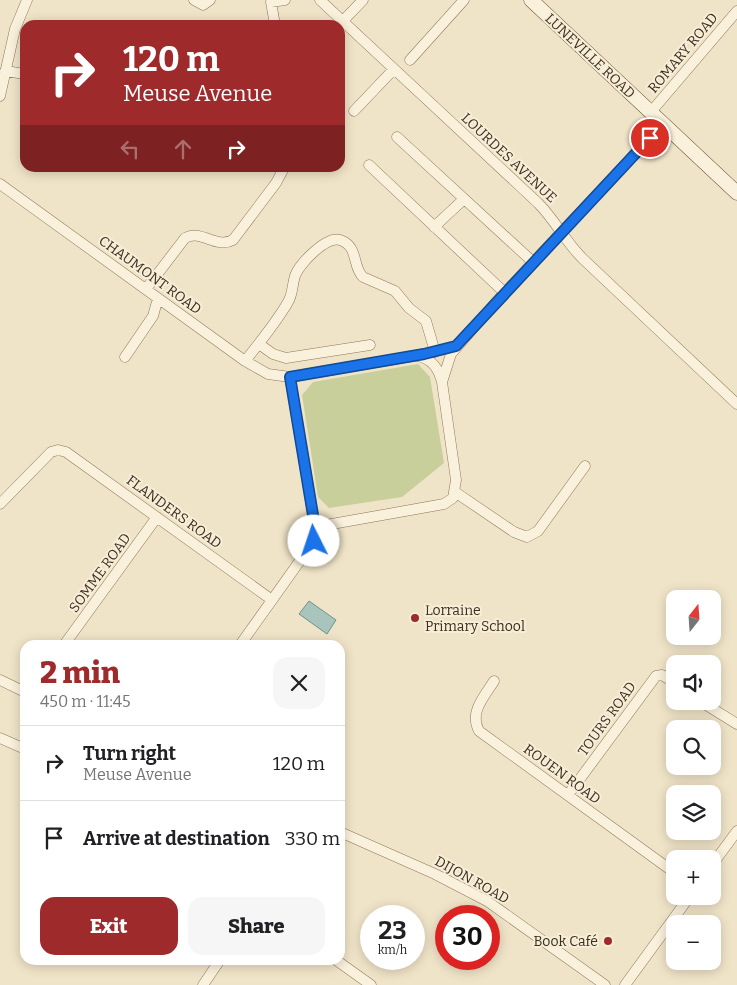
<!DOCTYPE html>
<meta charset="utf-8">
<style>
body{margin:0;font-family:Bitter,serif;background:#f6f6f6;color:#202124;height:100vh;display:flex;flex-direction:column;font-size:19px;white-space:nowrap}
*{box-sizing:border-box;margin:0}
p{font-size:16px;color:#757577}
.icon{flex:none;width:28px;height:28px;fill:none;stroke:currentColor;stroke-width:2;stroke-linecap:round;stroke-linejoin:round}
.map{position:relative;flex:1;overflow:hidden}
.drawer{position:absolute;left:20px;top:640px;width:325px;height:325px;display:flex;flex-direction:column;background:#fff;border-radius:15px;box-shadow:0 2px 12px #0003}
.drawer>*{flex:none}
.banner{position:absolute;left:20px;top:20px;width:325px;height:152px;border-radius:15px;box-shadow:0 2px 12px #0003;background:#9e2a2b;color:#fff;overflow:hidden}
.needle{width:32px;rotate:17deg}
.controls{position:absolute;left:666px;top:590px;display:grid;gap:10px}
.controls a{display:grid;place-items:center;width:55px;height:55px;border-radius:10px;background:#fff;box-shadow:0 2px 12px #0003;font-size:25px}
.speed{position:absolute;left:360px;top:905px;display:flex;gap:10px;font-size:25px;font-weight:700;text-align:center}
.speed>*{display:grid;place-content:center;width:65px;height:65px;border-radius:50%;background:#fff;box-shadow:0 2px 12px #0003;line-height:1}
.speed small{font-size:12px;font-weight:400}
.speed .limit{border:8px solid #d22;background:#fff;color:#111}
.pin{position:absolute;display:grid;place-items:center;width:42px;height:42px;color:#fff;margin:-21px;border:2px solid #fff;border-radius:50%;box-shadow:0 1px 5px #0007}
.me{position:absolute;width:55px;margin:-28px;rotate:356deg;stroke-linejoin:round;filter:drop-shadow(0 0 4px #0008)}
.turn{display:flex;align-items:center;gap:18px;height:105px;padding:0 20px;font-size:22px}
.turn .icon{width:65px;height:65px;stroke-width:2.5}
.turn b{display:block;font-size:35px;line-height:42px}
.lanes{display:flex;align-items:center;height:48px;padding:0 20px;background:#0003;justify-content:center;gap:25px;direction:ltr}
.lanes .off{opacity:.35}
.round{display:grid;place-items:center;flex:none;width:52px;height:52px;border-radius:15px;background:#f6f6f6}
.headline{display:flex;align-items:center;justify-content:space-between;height:85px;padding:0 20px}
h1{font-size:30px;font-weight:800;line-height:38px;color:#9e2a2b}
.button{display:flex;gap:10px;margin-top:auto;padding:10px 20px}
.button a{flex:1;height:58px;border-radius:15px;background:#9e2a2b;color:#fff;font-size:20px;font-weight:800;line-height:58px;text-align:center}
.button a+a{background:#f6f6f6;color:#202124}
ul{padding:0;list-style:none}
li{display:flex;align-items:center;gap:15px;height:75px;padding:0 20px;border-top:1px solid #e0e0e0}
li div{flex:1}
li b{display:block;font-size:19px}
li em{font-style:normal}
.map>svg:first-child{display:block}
.green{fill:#c9cf9b}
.water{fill:#a9c4bc;stroke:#6f938a}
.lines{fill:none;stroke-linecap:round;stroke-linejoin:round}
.street-casing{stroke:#8d765c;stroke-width:11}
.secondary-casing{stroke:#6f573f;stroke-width:15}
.street{stroke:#faf1dc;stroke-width:10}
.secondary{stroke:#faf1dc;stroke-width:14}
.route-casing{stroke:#114b97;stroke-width:12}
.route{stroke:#1a73e8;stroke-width:9}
.poi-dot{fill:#9e2a2b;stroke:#f7eed8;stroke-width:2}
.labels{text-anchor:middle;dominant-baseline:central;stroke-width:4;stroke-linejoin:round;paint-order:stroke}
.street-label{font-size:14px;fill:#3d2e20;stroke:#f7eed8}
.poi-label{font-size:14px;fill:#3d2e20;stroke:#f7eed8;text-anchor:start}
</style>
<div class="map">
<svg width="737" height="985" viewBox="0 0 737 985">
<rect width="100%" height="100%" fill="#f0e4c8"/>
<path class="green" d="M418,364l12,13 14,86 -42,34 -73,11 -11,-11 -16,-102 11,-13z"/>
<path class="water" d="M309,601l27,19 -9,14 -28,-20z"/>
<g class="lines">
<g class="street-casing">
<path id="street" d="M194,0l9,5 7,-5
M320,0l218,203c17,17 27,38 44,55l155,146
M275,25l-4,-23 14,-2
M339,25l24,-25
M410,60l54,-60
M5,71l20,3
M0,96l15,-67 12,-29
M354,111l40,-42
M650,113l87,-102
M397,137l137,126
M369,165l136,128
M0,184l245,177 23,13 22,3 135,-23 31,-8
M434,227l30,-28
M146,289l39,-51c17,-9 30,11 48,2l43,-57 8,-15
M259,344l14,10 13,4 84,-13
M418,356c15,4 20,12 24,26
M125,357l28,-41 5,-18
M245,361c15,-19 31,-38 43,-59 5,-8 4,-17 7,-26 4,-12 32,-41 45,-36 19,6 12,27 23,37l32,14 14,17 17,13 9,31
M455,492l59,40 13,5 11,-6 47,-65
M0,504l51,-52 7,-2 8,2 206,148
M315,527l129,-23 9,-6 3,-18 -14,-98 9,-28 45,-52 167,-178
M64,645l93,-128
M240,645l74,-104 1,-14 -25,-150
M0,680l25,12
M494,681c-10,16 -25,31 -15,50l196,142
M700,701l37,23
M0,738l25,11
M568,795l88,-119 6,-1 13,8
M340,832l95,42 52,27 118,84
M712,865l25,-34
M336,960l35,25
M203,985l17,-25
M625,985l65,-89"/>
</g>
<g class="secondary-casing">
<path id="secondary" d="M531,0l206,193"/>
</g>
<use href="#street" class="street"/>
<use href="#secondary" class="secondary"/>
</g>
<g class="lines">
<g class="route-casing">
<path id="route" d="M314,541l1,-14 -25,-150 134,-23 32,-8 194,-208"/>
</g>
<use href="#route" class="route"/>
</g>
<g class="poi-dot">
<circle cx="415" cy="618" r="5"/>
<circle cx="608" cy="941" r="5"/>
</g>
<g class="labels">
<g class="street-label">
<text transform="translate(683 53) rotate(-50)">ROMARY ROAD</text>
<text transform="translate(590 56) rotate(43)">LUNEVILLE ROAD</text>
<text transform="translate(509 158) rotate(43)">LOURDES AVENUE</text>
<text transform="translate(150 275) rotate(36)">CHAUMONT ROAD</text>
<text transform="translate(174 512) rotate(36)">FLANDERS ROAD</text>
<text transform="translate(100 573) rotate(-54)">SOMME ROAD</text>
<text transform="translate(607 719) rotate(-54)">TOURS ROAD</text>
<text transform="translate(562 774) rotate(36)">ROUEN ROAD</text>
<text transform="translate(472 880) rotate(29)">DIJON ROAD</text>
</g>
<g class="poi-label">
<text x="425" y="610">Lorraine<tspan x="425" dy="16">Primary School</tspan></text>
<text x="598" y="941" text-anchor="end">Book Café</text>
</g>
</g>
</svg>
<div class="controls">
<a><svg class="needle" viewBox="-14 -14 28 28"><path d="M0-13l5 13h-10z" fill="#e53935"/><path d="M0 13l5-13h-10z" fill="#757577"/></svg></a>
<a><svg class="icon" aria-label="sound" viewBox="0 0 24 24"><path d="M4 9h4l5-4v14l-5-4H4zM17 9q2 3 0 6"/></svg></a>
<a><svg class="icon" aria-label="search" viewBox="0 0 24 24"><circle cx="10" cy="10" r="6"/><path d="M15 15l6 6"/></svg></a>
<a><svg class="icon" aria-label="layers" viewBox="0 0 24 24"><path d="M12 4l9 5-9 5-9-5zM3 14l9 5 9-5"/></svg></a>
<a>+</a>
<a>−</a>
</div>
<div class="speed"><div>23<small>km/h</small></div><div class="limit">30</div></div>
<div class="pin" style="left:650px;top:138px;background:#d93025"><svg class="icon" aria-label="arrive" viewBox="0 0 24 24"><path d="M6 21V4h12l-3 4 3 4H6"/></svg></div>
<svg class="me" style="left:314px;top:541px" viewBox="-20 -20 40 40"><circle r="19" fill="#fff"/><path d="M0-13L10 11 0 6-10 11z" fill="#1a73e8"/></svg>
<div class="banner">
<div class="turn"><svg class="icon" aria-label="right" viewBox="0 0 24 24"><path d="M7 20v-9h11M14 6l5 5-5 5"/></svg><div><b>120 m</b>Meuse Avenue</div></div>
<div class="lanes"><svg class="icon off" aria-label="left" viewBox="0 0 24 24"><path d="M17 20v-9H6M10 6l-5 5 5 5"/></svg><svg class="icon off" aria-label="ahead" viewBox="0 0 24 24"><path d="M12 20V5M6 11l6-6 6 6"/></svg><svg class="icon" aria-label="right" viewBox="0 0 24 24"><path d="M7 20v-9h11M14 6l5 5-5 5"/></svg></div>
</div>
<section class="drawer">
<div class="headline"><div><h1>2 min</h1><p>450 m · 11:45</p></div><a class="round"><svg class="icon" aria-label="close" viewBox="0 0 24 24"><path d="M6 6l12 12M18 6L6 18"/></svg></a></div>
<ul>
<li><svg class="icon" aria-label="right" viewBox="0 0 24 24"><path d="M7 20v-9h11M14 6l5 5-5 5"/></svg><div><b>Turn right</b><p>Meuse Avenue</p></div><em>120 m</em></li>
<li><svg class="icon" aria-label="arrive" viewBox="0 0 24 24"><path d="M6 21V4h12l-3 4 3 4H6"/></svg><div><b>Arrive at destination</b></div><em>330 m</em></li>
</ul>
<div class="button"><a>Exit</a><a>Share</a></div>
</section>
</div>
